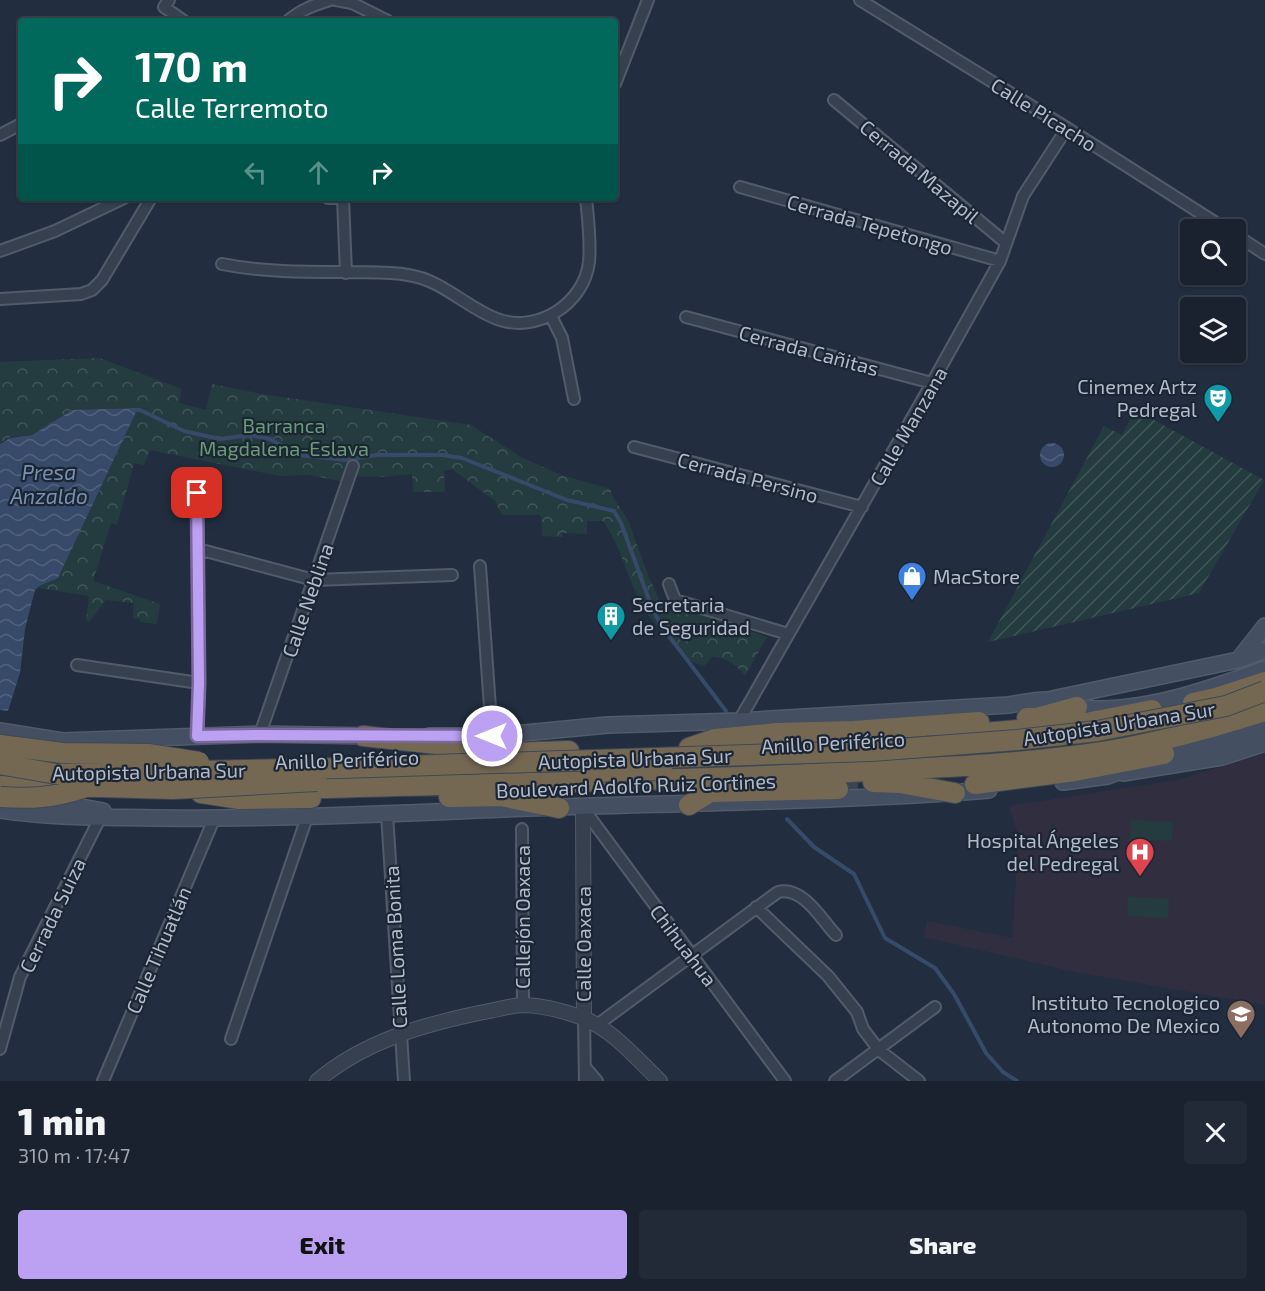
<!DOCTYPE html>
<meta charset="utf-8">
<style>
body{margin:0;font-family:"Exo 2",sans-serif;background:#232a37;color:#f1f3f6;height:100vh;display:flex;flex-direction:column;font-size:22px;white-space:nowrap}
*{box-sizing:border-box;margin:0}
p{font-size:20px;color:#9fa4aa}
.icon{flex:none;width:33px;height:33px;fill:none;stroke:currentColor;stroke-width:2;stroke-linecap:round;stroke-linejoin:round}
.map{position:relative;height:1081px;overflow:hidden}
.panel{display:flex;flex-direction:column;background:#1a222f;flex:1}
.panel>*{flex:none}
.hud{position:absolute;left:18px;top:18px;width:600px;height:183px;border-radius:6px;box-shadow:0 2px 4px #0004,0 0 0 2px #383f4b;background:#00695c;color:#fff;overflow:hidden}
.tools{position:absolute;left:1180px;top:219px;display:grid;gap:12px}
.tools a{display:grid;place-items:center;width:66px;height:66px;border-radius:6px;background:#1a222f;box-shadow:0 2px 4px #0004,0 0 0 2px #383f4b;font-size:30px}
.pin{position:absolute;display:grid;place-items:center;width:51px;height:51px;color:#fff;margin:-26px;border-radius:12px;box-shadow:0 3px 9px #0006}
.me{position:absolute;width:66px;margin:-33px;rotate:270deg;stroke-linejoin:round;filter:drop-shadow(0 0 4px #0008)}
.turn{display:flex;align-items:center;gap:21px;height:126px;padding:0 18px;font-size:27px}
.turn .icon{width:78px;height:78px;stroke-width:2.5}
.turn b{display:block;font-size:42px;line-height:51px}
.lanes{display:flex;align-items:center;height:57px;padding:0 18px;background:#0003;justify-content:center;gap:30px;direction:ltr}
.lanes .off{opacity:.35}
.round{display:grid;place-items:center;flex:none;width:63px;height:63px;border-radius:6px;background:#232a37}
.head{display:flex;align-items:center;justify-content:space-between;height:102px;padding:0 18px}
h1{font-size:36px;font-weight:800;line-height:45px}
.primary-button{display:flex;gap:12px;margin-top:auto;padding:12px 18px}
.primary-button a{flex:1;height:69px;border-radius:6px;background:#bca0f2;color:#111;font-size:24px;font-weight:800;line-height:69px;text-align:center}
.primary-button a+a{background:#232a37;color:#f1f3f6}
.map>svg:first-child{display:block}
.medical{fill:#312f3f}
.forest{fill:url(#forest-crowns)}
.garden{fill:url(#garden-furrows)}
.pitch{fill:#243c3f}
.water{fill:url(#water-waves)}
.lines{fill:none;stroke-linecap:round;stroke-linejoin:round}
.stream{stroke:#374a69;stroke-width:4}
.motorway-tunnel{stroke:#384354;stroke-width:20;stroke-dasharray:20 10;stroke-linecap:butt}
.minor-casing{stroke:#525b69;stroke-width:14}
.tertiary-casing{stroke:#525b69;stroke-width:16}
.secondary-casing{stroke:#525b69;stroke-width:18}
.motorway-casing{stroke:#3f4856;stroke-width:22}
.minor{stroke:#36404e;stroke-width:10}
.tertiary{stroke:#36404e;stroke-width:14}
.secondary{stroke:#444f62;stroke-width:15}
.motorway{stroke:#756853;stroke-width:20}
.motorway-bridge-casing{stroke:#3f4856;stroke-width:22;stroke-linecap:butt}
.motorway-bridge{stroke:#756853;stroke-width:20}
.route-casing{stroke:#7a689d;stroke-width:15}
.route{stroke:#bca0f2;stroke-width:10}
.labels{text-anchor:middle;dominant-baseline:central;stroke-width:4.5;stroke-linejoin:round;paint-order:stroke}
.street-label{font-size:20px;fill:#b2bbca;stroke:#1c2533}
.poi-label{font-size:20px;fill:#b2bbca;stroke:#1c2533;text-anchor:end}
.park-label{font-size:20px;fill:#689c75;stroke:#1c2533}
.water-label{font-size:21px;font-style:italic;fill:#7890b2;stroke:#1c2533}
</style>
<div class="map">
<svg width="1265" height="1081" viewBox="0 0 1265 1081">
<defs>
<pattern id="forest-crowns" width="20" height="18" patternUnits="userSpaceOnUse" patternTransform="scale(1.5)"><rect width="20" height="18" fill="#243c3f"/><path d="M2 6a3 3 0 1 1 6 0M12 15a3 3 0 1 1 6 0" fill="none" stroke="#415659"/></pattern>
<pattern id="garden-furrows" width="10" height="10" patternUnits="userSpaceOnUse" patternTransform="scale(1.5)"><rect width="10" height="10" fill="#243c3f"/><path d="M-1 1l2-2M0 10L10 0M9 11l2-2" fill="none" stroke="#415659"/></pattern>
<pattern id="water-waves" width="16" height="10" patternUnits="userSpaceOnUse" patternTransform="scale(1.5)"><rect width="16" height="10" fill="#374a69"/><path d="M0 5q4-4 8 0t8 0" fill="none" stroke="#52627d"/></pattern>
</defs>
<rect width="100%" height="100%" fill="#222e3f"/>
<path class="medical" d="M1265,753v252l-190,-33 -151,-35 3,-16 86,17 5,-103 -9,-29 168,-26z"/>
<path class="forest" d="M99,358l83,31 -3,14 27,7 6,-26 50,10 209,31 50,32 40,18 50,14v5l17,26 22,60 15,31c34,-1 71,15 102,26l-22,39c-9,-12 -18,-18 -33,-19l-8,9c-22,-7 -22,-10 -36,-27 -12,-14 -25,-29 -32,-46 -11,-24 -17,-50 -33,-72h-16v13l-24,-1 -1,4 -20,-1 -1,-21h-39l-7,-14 -43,-32 -8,2 1,21h-32l-1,-18 -30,3 -29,-1 -4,7 -39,-8 -30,1 -130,-26 -6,15 -10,-2 -17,62 -6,-2 -18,58 67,23 -3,20 -17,-2v-3l-7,-1 1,-15 -28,-3 -17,22 -3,-1 3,-25 -50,-8 -4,2 3,-4 20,-8 80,-170 -66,2 -40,25 -22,2 -10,6v-81z"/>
<path class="garden" d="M1132,416l20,3 112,61 -65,113 -211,49 116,-216 18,9z"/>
<path class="pitch" d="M1131,820l42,2 -1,19 -42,-2z
M1128,897l41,2 -1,19 -41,-2z"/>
<path class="water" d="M138,408l-80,170 -19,8 -4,4 -10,39 -5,44 -12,38 -8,-1v-266l10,-6 22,-3 40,-25z
M1040 455a12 12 0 1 1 24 0a12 12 0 1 1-24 0Z"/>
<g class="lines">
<path class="stream" d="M132,410h8l44,21 36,8 30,-4 20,4 28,16 48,5 31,-5h65l20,3 105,42 47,11 7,12 31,85 10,19 64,84
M787,819l27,28 40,27 31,64 50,30 19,26 32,59 17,19 14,9"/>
<path class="motorway-tunnel" d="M838,789l54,-2"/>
<g class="minor-casing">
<path id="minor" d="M169,0l-5,7 20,14
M336,0l16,3 36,18
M860,0l207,128 160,102
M288,21c12,-11 26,-16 42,-21
M615,84l33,-84
M834,100l172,143
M0,135l21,-11
M740,187l260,74
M328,198h9
M343,198l3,75
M1236,235l29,19
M0,251l55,-20 69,-33
M222,264c40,8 82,8 122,8 22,1 43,-1 64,3 35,5 57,32 89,44 40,15 87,-15 92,-57 2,-21 -1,-43 -3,-64
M0,299l81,-5 11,-4 10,-10 49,-82
M551,316l11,22 12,61
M686,317l246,66
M634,447l228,60
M197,493l2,190 -2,53
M198,549l116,31 138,-5
M480,566l12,170
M669,584l6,16 113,34
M77,665l122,18
M739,721l193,-338 68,-122 23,-65 44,-68
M260,734l93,-268
M583,808l202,273
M387,814l17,267
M522,829l1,176
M756,907l72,69 29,36 6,17 16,21 40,31
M584,1019l1,62
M597,1025l181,-133c25,-6 43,27 58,43
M231,1039l76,-222
M0,1049l20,-72 80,-159
M585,1067l12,14
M103,1081l111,-262
M835,1081l100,-74"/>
</g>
<g class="tertiary-casing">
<path id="tertiary" d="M583,808l1,211
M317,1081c47,-40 108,-57 167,-69 13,-2 28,-7 41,-7 20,1 39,6 58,13 30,12 54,41 77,63"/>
</g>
<g class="secondary-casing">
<path id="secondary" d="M1239,659l26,-33
M1052,699l186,-39 27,-10
M0,731l62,10 198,-7 112,2
M429,736h63l116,-11 131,-4 270,-16c13,-2 28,-6 41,-5 15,2 29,8 45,9 57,1 117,-21 170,-40
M1155,757l82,-19 28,-9
M1123,773l99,-16 43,-14
M1063,782l45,-6 25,-10
M44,800l59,11
M0,810c51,8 102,7 154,8 108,1 215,-3 323,-8 171,-7 341,-7 512,-20"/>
</g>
<g class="motorway-casing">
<path id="motorway" d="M1193,703l23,-5 49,-16
M1027,718h10l40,-11
M961,735l115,-10 76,-15
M363,736l102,11
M689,748l26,-9 62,-6 77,-2 125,-9
M449,755l120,-4
M691,779l19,13 128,-3
M873,782l27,1 55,10
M975,784l100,-13 89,-17
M0,786l63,2
M297,789c177,-6 355,-7 533,-16 87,-5 173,-7 259,-19 59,-8 119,-25 176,-43
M201,793l39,6 71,-1
M449,797l52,-1 58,12
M689,805l21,-13"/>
</g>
<use href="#minor" class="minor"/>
<use href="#tertiary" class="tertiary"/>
<use href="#secondary" class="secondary"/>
<use href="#motorway" class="motorway"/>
<g class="motorway-bridge-casing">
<path id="motorway-bridge" d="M0,745l63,8 85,1 51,8
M0,764l56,10 285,-6 530,-17 146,-11 80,-9 129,-25 39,-15
M593,772l69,-2
M68,786l105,3 144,-8
M0,797c31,2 53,1 83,-9"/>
</g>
<use href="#motorway-bridge" class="motorway-bridge"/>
</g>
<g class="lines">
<g class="route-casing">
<path id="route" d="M197,493l2,190 -2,53 63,-1 232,1"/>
</g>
<use href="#route" class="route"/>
</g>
<defs>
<g id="theatre-pin" transform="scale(1.5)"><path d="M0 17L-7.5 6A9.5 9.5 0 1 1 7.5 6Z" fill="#0f9aa8" stroke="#1c2533"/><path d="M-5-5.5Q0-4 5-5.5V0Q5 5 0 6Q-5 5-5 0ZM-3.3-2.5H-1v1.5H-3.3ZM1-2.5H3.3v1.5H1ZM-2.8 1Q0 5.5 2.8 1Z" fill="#fff"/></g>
<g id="shop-pin" transform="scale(1.5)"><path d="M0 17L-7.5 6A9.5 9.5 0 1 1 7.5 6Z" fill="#3f7fe0" stroke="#1c2533"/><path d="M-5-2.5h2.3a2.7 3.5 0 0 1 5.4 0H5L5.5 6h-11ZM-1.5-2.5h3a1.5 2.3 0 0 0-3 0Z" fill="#fff"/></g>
<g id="building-pin" transform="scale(1.5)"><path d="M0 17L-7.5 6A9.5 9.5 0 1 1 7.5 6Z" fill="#0f9aa8" stroke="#1c2533"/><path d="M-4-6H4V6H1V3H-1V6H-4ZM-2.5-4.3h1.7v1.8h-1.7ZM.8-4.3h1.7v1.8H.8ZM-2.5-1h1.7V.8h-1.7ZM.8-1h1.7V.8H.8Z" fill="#fff"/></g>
<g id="hospital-pin" transform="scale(1.5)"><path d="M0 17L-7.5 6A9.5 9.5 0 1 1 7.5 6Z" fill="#e0444e" stroke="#1c2533"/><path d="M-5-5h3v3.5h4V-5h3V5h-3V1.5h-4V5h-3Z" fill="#fff"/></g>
<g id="school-pin" transform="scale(1.5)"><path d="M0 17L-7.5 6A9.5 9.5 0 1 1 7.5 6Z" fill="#8d6e63" stroke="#1c2533"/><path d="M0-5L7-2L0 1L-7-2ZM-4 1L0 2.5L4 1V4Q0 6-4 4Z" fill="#fff"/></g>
</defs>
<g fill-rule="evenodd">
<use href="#theatre-pin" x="1218" y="398"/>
<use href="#shop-pin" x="912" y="576"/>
<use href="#building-pin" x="611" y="616"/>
<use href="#hospital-pin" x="1140" y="852"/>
<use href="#school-pin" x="1241" y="1014"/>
</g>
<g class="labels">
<g class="street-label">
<text transform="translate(1044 114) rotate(32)">Calle Picacho</text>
<text transform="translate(920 171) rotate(40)">Cerrada Mazapil</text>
<text transform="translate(870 224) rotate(16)">Cerrada Tepetongo</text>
<text transform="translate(809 350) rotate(15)">Cerrada Cañitas</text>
<text transform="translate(908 426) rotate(-60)">Calle Manzana</text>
<text transform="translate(748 477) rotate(15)">Cerrada Persino</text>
<text transform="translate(307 600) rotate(-71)">Calle Neblina</text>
<text transform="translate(1119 723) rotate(-9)">Autopista Urbana Sur</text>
<text transform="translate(833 742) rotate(-3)">Anillo Periférico</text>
<text transform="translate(635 758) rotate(-2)">Autopista Urbana Sur</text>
<text transform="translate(347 759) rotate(-2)">Anillo Periférico</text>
<text transform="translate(149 771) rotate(-1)">Autopista Urbana Sur</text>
<text transform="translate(636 785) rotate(-2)">Boulevard Adolfo Ruiz Cortines</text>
<text transform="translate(52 915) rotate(-64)">Cerrada Suiza</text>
<text transform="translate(522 917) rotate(-90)">Callejón Oaxaca</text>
<text transform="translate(583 944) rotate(-90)">Calle Oaxaca</text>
<text transform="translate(684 945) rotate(53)">Chihuahua</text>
<text transform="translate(395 947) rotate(-93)">Calle Loma Bonita</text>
<text transform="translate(158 950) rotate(-67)">Calle Tihuatlán</text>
</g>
<g class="poi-label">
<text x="1197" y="386">Cinemex Artz<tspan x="1197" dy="23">Pedregal</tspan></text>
<text x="933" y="576" text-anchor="start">MacStore</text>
<text x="632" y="604" text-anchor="start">Secretaria<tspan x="632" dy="23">de Seguridad</tspan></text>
<text x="1119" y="840">Hospital Ángeles<tspan x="1119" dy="23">del Pedregal</tspan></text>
<text x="1220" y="1002">Instituto Tecnologico<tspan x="1220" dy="23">Autonomo De Mexico</tspan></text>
</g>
<g class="park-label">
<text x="284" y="425">Barranca<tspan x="284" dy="23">Magdalena-Eslava</tspan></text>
</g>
<g class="water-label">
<text x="49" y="471">Presa<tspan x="49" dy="24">Anzaldo</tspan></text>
</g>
</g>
</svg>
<div class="tools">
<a><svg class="icon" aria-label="search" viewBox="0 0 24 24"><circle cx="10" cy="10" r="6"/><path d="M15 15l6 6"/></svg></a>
<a><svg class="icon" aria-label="layers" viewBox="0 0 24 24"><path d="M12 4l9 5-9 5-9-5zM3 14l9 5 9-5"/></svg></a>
</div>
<div class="pin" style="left:197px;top:493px;background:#d93025"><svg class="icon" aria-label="arrive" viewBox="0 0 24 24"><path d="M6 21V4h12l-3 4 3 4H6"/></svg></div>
<svg class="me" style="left:492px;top:736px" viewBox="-20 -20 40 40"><circle r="17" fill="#bca0f2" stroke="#fff" stroke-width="3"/><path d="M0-11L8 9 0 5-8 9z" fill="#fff"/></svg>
<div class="hud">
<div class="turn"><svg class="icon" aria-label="right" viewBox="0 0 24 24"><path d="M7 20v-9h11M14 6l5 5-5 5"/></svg><div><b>170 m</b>Calle Terremoto</div></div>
<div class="lanes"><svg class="icon off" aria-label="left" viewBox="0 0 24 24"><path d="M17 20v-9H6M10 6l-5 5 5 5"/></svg><svg class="icon off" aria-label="ahead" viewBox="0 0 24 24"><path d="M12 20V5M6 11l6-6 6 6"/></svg><svg class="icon" aria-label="right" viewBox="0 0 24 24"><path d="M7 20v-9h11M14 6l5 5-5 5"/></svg></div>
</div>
</div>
<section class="panel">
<div class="head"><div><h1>1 min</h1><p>310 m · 17:47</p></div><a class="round"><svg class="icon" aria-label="close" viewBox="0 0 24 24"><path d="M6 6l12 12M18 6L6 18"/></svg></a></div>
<div class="primary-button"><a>Exit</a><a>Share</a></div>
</section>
